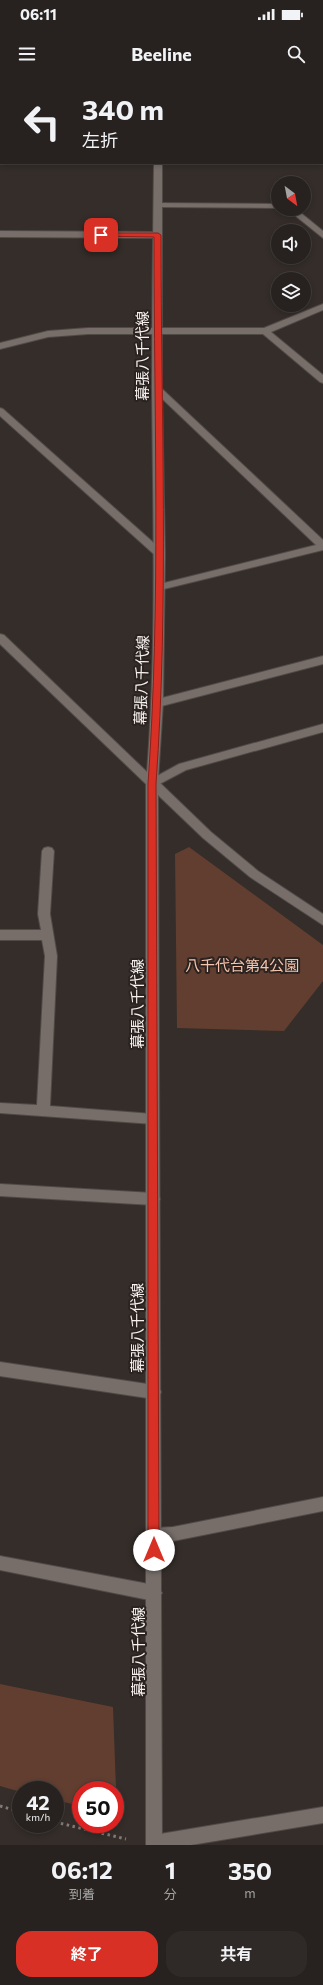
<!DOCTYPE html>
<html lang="ja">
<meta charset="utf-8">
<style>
body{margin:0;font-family:Commissioner,"Noto Sans JP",sans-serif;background:#2f2a28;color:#f1f3f6;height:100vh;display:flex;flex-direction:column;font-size:15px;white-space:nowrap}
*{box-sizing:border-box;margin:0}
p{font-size:13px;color:#a4a4a4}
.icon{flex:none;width:22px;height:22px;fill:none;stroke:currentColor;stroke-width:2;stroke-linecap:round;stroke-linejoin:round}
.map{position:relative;height:1765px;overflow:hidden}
.side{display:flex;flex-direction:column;background:#27221f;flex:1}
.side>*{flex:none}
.banner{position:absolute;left:0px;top:0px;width:323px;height:84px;box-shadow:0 2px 6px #0003,0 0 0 1px #433f3d;background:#27221f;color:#f1f3f6;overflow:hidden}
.needle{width:26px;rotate:148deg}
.controls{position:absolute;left:271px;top:96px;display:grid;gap:8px}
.controls a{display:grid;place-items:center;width:40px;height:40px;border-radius:50%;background:#27221f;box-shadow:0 2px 6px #0003,0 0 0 1px #433f3d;font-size:20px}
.speed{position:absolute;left:12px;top:1701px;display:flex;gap:8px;font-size:20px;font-weight:700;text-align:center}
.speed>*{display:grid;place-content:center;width:52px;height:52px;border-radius:50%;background:#27221f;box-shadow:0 2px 6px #0003,0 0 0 1px #433f3d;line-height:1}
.speed small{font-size:10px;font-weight:400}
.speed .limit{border:6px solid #d22;background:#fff;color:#111}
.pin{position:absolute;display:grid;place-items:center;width:34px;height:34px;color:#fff;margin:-17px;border-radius:8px;box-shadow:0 2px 6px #0006}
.me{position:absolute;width:44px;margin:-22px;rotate:0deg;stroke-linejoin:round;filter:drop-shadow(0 0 3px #0008)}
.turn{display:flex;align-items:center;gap:14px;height:84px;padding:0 16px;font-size:18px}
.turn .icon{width:52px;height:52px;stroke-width:2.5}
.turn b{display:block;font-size:28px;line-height:34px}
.eta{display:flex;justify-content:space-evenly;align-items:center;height:68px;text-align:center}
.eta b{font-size:24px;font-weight:700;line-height:28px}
.cta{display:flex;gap:8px;margin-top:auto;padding:8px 16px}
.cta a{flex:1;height:46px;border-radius:16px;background:#d93025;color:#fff;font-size:16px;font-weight:700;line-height:46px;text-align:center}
.cta a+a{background:#2f2a28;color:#f1f3f6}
.status{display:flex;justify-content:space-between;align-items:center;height:28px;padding:0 20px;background:#27221f;direction:ltr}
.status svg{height:11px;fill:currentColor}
header{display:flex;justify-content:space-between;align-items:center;height:52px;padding:0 16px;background:#27221f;font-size:18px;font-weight:700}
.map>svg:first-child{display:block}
.green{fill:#613e2f}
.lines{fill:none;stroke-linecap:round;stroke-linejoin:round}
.lane-casing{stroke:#504a47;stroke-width:2}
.street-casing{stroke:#504a47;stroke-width:2}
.secondary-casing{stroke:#504a47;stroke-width:2}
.path{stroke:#827b78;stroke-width:3;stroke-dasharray:2.5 3.5;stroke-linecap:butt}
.lane{fill:#776e6a;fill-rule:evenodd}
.street{fill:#776e6a;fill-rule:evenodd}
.secondary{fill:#776e6a;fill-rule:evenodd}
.route{fill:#d93025;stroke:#8d1f18}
.labels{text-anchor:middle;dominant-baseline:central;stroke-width:4;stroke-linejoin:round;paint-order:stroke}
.street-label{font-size:15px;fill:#f6f0ee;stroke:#2a2320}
.park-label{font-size:15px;fill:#f7c3ad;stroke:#2a2320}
</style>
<div class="status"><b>06:11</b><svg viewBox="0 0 49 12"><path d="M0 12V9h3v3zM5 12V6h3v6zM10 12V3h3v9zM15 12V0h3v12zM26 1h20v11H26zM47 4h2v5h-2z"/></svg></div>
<header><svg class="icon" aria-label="menu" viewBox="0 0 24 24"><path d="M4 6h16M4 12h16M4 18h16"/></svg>Beeline<svg class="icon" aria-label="search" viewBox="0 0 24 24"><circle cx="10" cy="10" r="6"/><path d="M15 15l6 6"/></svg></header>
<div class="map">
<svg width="323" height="1765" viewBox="0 0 323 1765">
<rect width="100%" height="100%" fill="#342d29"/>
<path class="green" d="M189,767l134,98v36l-39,50 -107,-3 -2,-174z
M0,1604l113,23 4,108 -2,-1v-24h-34v16l-26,-6v-10h-34v2l-21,-6z"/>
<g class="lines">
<g class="lane-casing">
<path id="lane" d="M0,1282l154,23 5,2 2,5 -2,5 -5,2 -154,-23z"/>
</g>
<g class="street-casing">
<path id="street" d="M28,0h8v1h-8z
M0,77h1v4h-1z
M156,123l122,1v4l-119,-1h-3z
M287,129h9l27,22v7z
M0,151l158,1 4,3 -4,3 -158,-1z
M323,224v6l-52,22 52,43v8l-3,-1 -57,-48h-175l-40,3 -48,12v-6l48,-12 40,-3h176z
M157,306l3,1 163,153v10l-163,40 -4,-1 -1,-2 5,-3 156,-39 -162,-154 -2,-2z
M0,328l3,1 161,143 1,2 -1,2h-8l-156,-140z
M323,576v8l-165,43 -5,-4 5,-4z
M323,644v8l-137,38 -34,18 -6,-4 2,-3 31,-17z
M48,767l4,1 2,3 -4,63 7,42 -7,150 103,8 5,1 1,4 -1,4 -5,1 -153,-11v-10l37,2 8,-149 -3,-16h-42v-10h41l-3,-16 4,-63 2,-3z
M0,1104l153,9 5,2 2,4 -2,4 -5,2 -153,-9z
M323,1417v14l-150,30 -19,1 -5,-2 -2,-5 2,-5 5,-2 19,-1z
M0,1476l154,29 5,3 3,5 -3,5 -5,3 -154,-31z
M323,1727v16l-132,22h-44l-1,-2 2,-6 6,-2z"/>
</g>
<g class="secondary-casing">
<path id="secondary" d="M153,0h8v1h-8z
M285,0h8l1,1h-8z
M322,24h1v4h-1z
M154,83h8v226l3,165 -2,149 -5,78 53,51 47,39 65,43v11l-73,-48 -47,-39 -45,-43 4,1050h-16v-1061l-146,-140v-10l4,1 143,137c10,-128 6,-255 5,-383 0,-75 1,-151 2,-226z"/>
</g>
<path class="path" d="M0,1726l21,6
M55,1742l71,17"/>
<use href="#lane" class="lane"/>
<use href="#street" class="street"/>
<use href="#secondary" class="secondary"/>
</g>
<path class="route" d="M101,153h57l3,2c0,183 8,366 -5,549l3,766 -1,4 -4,1 -4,-1 -2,-4v-766c13,-182 6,-365 6,-547l-55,-1 -1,-1z"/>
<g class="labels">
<g class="street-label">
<text transform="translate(142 276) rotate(-90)">幕張八千代線</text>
<text transform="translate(141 600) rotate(-88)">幕張八千代線</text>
<text transform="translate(137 924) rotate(-90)">幕張八千代線</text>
<text transform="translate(137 1248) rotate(-90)">幕張八千代線</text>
<text transform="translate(138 1572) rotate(-90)">幕張八千代線</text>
</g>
<g class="park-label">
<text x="242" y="885">八千代台第4公園</text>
</g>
</g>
</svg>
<div class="controls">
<a><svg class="needle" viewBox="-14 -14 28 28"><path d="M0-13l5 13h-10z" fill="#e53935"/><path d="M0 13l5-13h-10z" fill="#a4a4a4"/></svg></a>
<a><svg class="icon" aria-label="sound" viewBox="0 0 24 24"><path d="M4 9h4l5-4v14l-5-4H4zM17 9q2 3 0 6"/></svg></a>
<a><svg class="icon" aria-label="layers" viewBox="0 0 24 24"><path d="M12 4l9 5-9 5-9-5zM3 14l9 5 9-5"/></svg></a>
</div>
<div class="speed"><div>42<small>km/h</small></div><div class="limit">50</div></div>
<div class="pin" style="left:101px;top:155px;background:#d93025"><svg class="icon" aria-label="arrive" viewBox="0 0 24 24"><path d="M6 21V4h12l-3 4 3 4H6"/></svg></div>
<svg class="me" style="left:154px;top:1470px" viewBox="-20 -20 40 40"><circle r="19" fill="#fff"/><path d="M0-13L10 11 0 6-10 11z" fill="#d93025"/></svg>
<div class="banner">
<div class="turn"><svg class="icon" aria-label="left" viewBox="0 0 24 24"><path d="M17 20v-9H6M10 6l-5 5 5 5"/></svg><div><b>340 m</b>左折</div></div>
</div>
</div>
<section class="side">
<div class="eta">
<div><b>06:12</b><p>到着</p></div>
<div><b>1</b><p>分</p></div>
<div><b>350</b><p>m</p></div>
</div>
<div class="cta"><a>終了</a><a>共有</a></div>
</section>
